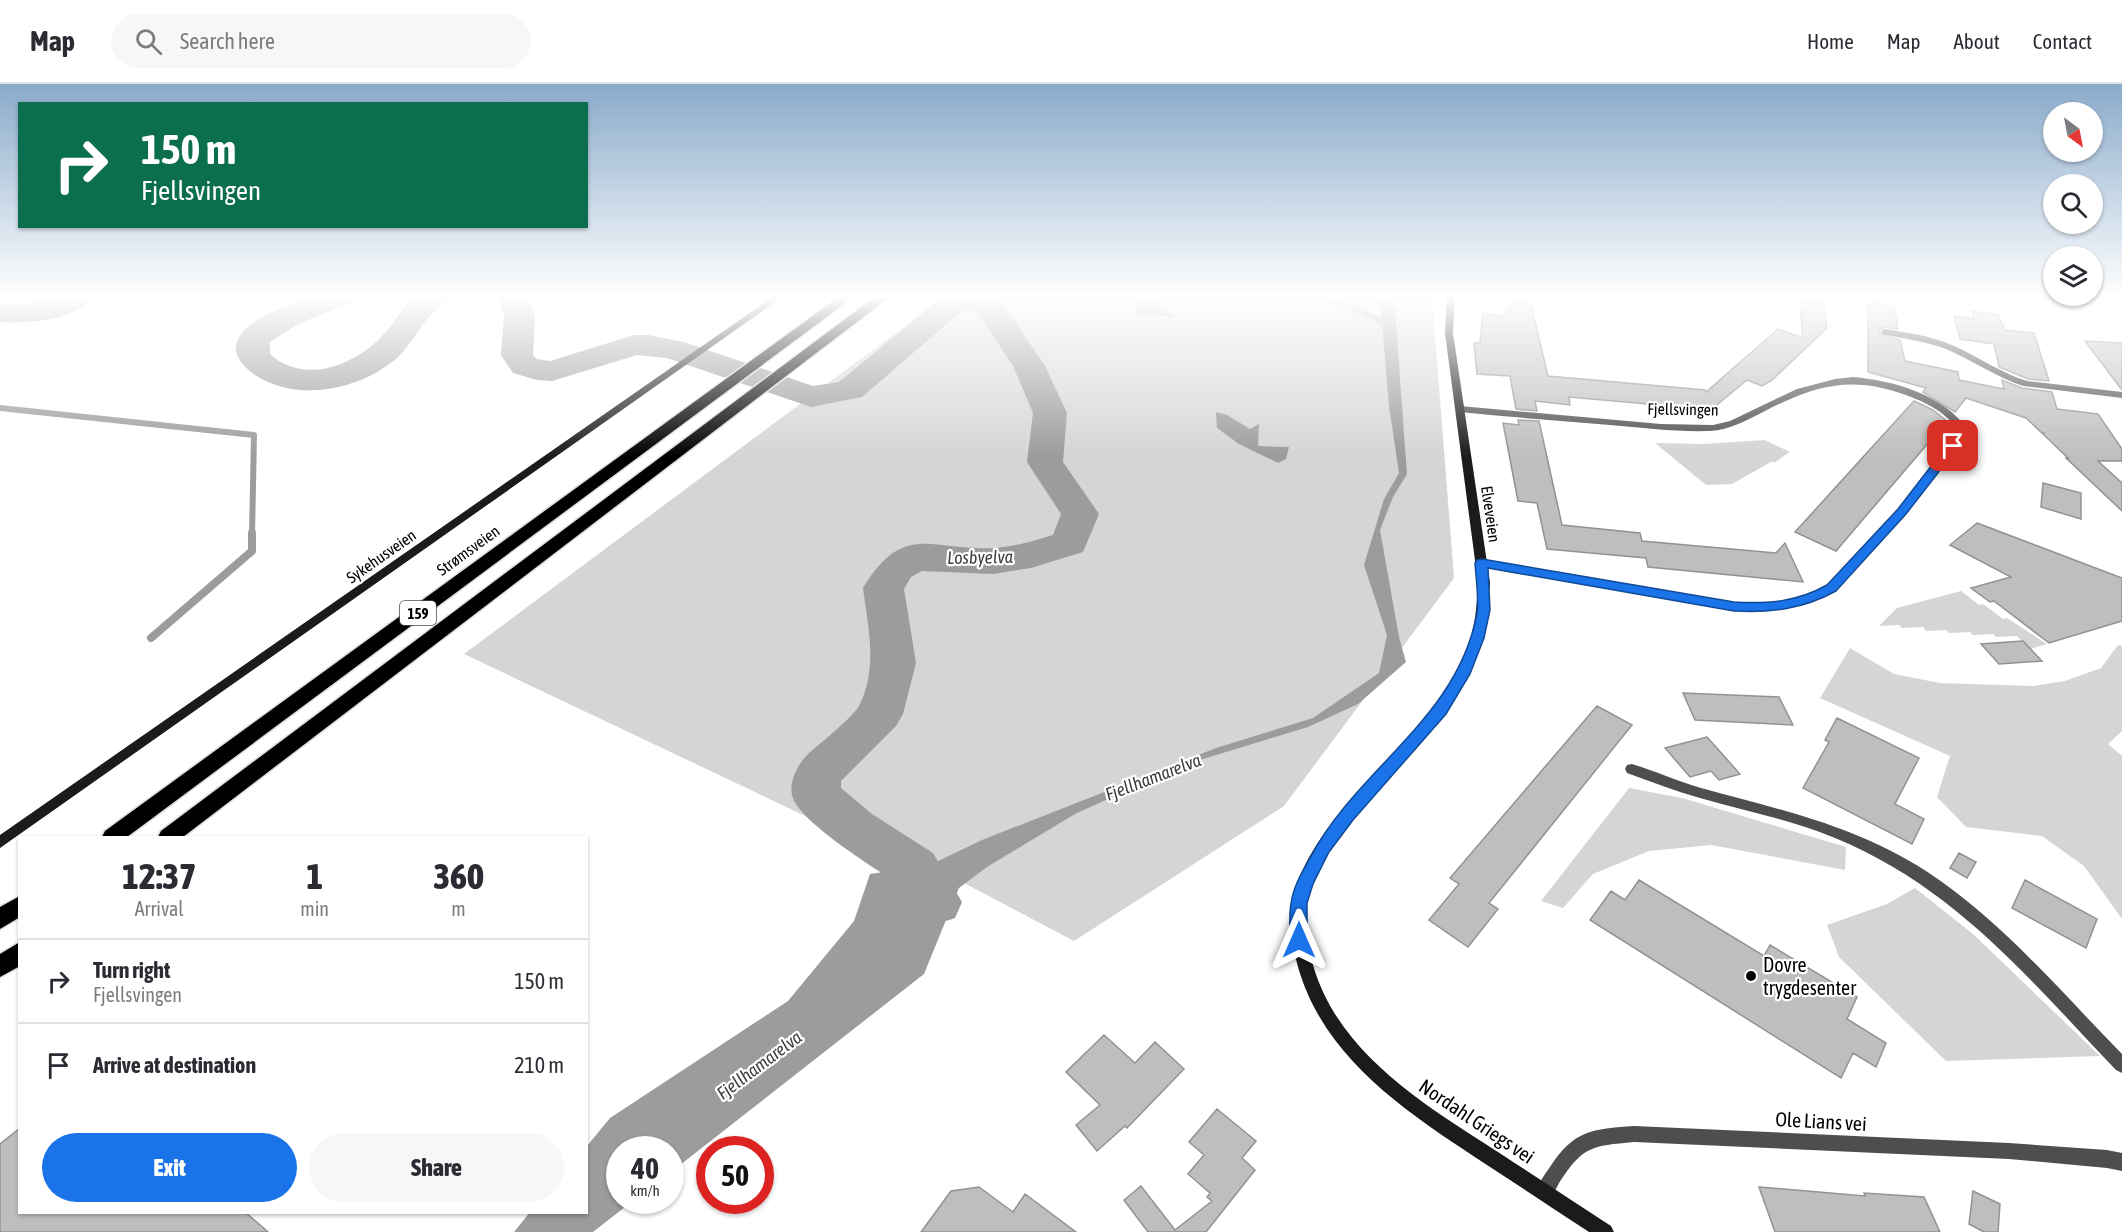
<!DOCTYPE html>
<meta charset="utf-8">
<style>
body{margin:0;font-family:"Asap Condensed",sans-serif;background:#f7f7f7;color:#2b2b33;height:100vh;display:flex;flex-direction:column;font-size:22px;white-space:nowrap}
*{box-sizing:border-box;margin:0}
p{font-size:20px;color:#7c7c81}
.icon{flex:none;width:33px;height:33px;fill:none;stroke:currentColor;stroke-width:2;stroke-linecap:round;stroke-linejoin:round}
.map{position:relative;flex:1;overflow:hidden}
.drawer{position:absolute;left:18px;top:752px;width:570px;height:378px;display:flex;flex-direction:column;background:#fff;border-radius:0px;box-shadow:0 2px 4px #0004}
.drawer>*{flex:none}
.banner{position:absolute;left:18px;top:18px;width:570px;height:126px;border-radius:0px;box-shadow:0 2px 4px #0004;background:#0b6e4f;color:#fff;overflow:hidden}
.needle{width:39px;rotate:148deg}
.buttons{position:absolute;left:2043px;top:18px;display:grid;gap:12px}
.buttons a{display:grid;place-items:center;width:60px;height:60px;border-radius:50%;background:#fff;box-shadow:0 2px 4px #0004;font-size:30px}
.speed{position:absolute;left:606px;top:1052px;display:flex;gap:12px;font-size:30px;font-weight:700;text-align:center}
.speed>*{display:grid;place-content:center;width:78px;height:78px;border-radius:50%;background:#fff;box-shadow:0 2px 4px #0004;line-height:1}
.speed small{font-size:15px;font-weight:400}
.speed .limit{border:9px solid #d22;background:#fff;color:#111}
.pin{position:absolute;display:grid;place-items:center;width:51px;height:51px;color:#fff;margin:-26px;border-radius:12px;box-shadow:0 3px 9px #0006}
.me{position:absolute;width:66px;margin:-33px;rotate:0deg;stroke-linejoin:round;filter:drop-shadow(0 0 4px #0008)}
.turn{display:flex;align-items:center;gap:21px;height:126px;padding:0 24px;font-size:27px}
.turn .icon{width:78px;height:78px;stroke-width:2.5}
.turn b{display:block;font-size:42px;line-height:51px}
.eta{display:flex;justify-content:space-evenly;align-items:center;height:102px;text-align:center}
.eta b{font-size:36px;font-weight:800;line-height:42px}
.action{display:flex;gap:12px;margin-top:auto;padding:12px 24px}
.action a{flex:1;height:69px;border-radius:36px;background:#1a73e8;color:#fff;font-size:24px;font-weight:800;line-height:69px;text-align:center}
.action a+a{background:#f7f7f7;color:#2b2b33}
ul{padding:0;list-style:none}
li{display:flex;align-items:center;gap:18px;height:84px;padding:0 24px;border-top:2px solid #e1e1e2}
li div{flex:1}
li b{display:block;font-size:22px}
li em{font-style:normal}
header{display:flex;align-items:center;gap:36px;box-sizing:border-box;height:84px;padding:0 30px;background:#fff;border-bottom:2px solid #e1e1e2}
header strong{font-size:28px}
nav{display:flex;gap:33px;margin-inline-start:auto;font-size:21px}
.search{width:420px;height:54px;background:#f7f7f7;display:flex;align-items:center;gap:15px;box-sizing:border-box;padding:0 21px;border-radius:33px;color:#7c7c81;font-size:22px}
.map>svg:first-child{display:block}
.green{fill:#d5d5d5}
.water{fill:#9c9c9c}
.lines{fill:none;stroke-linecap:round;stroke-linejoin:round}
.stream-far1{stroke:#9c9c9c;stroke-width:6}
.stream{stroke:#9c9c9c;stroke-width:8}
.river{fill:#9c9c9c;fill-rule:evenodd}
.building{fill:#bebebe;stroke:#929292;stroke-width:1.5}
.highway-casing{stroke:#dbdbdb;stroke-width:3}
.street{fill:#4e4e4e;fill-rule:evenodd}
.secondary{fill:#1b1b1b;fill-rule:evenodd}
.highway{fill:#000;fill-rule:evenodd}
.route{fill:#1a73e8;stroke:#114b97;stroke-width:1.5}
.poi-dot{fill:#000;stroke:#fff;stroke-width:2}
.labels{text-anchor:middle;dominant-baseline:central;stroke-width:4.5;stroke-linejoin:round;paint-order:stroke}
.shield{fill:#fff;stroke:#4c4c4c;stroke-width:1.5}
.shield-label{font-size:15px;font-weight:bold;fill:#000}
.street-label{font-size:16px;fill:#000;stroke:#fff}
.water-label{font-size:18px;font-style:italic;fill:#3d3d3d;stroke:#fff}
.near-poi-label{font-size:20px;fill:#000;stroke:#fff;text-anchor:start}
.near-street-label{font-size:20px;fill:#000;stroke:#fff}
</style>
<header>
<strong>Map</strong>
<div class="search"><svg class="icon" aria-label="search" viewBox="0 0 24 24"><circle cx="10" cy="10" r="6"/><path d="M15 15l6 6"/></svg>Search here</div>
<nav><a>Home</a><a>Map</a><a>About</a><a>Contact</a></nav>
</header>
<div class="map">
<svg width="2122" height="1148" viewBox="0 0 2122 1148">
<rect width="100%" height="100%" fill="#fff"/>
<path class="green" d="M945,212h487l22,282 -170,228 -210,135 -144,-76 -15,3 -451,-214z
M1765,356l25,12 -15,10h-4l-39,22 -26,1 -51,-42 49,1z
M1961,507l18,14 4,-1 20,15 4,-1 40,26 -17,5 -13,-13 -21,1 -3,-3 -20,1 -3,-3 -21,1 -3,-3 -20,1 -3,-4 -21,1 -3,-3 -20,1 18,-18z
M2118,561l4,1v85l-14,13 14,12v163l-38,-53 -42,-30 -76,-9 -29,-30 13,-41 -130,-58 30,-50 44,26 46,9 93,3 32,-5 36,-13z
M1629,704l53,10 164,49 -1,23 -134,-25 -62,6 -56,23 -30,34 -22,-7z
M1915,804l58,46 127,122 -154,5 -107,-104 -12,-32 60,-21z"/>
<path class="water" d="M1154,212l4,11 18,10 -38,-3 -5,-16z
M1380,212h14l13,178 -14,23 -13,33 19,107 7,25 -48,42 -50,23 -128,39 -105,48 -88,53 -28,21 -35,86 -253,198 -1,-23h-50v51h14l-41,32h-79l16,-20h56l1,-66 23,-28 178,-117 66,-80 16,-47 60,-9 52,-25 234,-92 97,-30 66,-45 8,-38 -23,-70 20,-66 15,-26 -10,-67z
M1216,328l11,3 23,14 9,-5 -1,22 31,1 -3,12 -8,4 -39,-19 -22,-16z"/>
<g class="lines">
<path class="stream-far1" d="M1130,212l3,2
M1323,212l65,28
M0,324l254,27 -2,100"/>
<path class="stream" d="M151,554l101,-87v-18"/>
<path class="river" d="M56,212h37c-18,26 -65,27 -93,26v-18l31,-1z
M315,212h43l-4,6 -56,22 -28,18v12c34,31 84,12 112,-18 12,-13 20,-28 33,-40h36c-6,9 -16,14 -23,22 -11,13 -18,28 -31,40 -37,32 -99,45 -142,17 -8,-5 -21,-18 -19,-29 6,-29 56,-41 79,-50z
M497,212h30l8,20 -2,39 4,4 13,2 84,-26h14l36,7 129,44 26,-4 102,-84 50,-2 10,5 44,65 22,47 -4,49 36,52 -16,38 -52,16 -38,6 -71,-3 -11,6 -7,12 12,74 -13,51 -7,12 -55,55v7l31,26 61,39 29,49 -7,16c-51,18 -36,-20 -64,-39 -21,-14 -94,-59 -99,-84 -3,-14 6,-31 16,-41 11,-10 47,-38 52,-50 18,-38 8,-76 3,-116 41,-67 67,-37 130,-40 21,-1 40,-7 60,-13l8,-21 -34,-52 6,-49 -20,-47 -34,-52 -11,-5 -5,1 -101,87 -51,10 -144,-49 -30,-3 -85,26 -15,-1 -24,-7 -12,-18 3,-39z"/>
</g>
<path class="building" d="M1516,212h13l19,80 157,14 1,2 72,-63 25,9 -4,-42h23l5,32 -56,53 -9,5 -15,-6 -40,33 -3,-4 -135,-12 1,8 -35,-4 2,10 -21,-2 -6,-33 -33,-2 -3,-31h6l3,-30 20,3z
M1868,218l26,4 4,23 -14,-2 -4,2v5l20,6 5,21 53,11 1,8 45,9 -2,-9 20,8 30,4 5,17 41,5 24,35v12h-24l24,22v28l-56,-53h2l-24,-23v-3l-1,2 -17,-16 -60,-20 -11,14 -32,-20 3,-4 -58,-16z
M1972,227l26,4 7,15 29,3 15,48 -21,-2 -29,-12 -5,-23 -34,-5 -6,-23 20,3z
M2085,257l37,2v47z
M1914,317l19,9 14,11 -111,130 -41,-19z
M1518,336l21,1 23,104 78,8 2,8 134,12 9,-10 18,39 -155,-15 -2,-9 -99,-9 -10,-46 -19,-2 -15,-78 16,2z
M2043,399l38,10v26l-40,-12z
M1977,439l145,55v43l-73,22 -55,-42 -4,1 -19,-14 40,-11 -61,-32z
M2023,557l19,20 -43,3 -18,-20z
M1683,609l96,4 14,28 -98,-5z
M1597,622l35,19 -143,178 9,6 -30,38 -39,-27 30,-36 -9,-6z
M1837,634l82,40 -24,46 29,15 -12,25 -109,-56 26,-46 -4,-2z
M1707,653l33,37 -21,6 -8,-9 -21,6 -25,-29z
M1959,769l17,9 -9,16 -17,-10z
M1639,796l125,76 6,-11 87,52 -10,22 39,24 -10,24 -23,-14 -12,25 -251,-158 21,-29 14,9z
M2025,796l72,39 -11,29 -74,-40z
M1104,951l31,28 20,-21 29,27 -57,59 -2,-2 -28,25 -21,-26 24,-20 -34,-33z
M1217,1025l39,32 -14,17 13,12 -49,62h-58l-24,-32 17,-14 34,44 37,-29 -5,-4 3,-4 -22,-19 16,-19 -15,-13z
M20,1044v84h225l23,20h-268v-88z
M979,1103l34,25 12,-18 51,38h-155l30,-41z
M1759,1103l106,9 -1,-3 60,4 16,35h-165z
M1973,1107l27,13 -2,28h-14l-15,-8z"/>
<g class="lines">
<g class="highway-casing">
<path id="highway" d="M840,212h15l-728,541h-25l3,-6z
M876,212h15l-708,541h-25l3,-6z
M20,812v21l-20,12v-22z
M20,858v24l-20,11v-23z"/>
</g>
<path class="street" d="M1885,245c24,4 47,7 69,17 25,11 47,27 73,35l95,11v6l-99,-12c-27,-9 -51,-26 -77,-37 -21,-8 -42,-10 -64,-15v-4z
M1853,293c42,4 90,17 116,54l-63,83 -71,77c-34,18 -63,21 -101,20l-252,-44 -6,-4 6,-4 252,44c36,1 61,-1 93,-18l71,-75 61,-79c-14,-20 -34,-29 -56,-37 -53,-19 -90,-8 -138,17 -18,9 -35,19 -55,20 -34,1 -67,-3 -100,-6 -50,-4 -100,-8 -150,-13l-5,-3 5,-3 201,18 52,1 17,-4 67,-32 38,-10z
M1632,680c23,7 45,17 69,24 80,22 153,37 225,83 75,49 133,119 196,183v19l-6,-3c-87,-91 -160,-182 -281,-232 -43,-18 -90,-27 -135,-40 -25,-7 -48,-16 -73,-25l-2,-4 2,-4z
M1634,1042l375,17 98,7 15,3v18l-15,-3 -98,-9 -375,-17c-43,4 -51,4 -75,41 -4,8 -7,14 -15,18l-6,-3 -3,-6c4,-9 9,-17 15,-25 24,-37 42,-38 84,-41z"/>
<path class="secondary" d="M774,212h10l-784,552v-13z
M1447,212h8l-2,37 37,250c-1,18 -3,36 -7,54 -17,65 -70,115 -114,162 -24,26 -49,56 -59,90 -7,26 -4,51 3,76 26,90 114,141 188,189 37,24 73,48 110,72l3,6h-25c-34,-22 -68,-45 -102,-67 -77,-51 -162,-104 -189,-198 -7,-25 -10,-51 -3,-76 11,-38 37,-70 64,-98 42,-46 95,-93 112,-156 5,-18 6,-36 7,-54l-33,-250z"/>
<use href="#highway" class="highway"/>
</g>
<linearGradient id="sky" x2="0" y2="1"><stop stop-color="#89aaca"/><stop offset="0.57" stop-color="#fff"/><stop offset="1" stop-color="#fff" stop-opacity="0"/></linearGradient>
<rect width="2122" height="373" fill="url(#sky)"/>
<path class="route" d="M1953,358l6,4 -53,68 -70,77c-33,18 -65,22 -102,20l-246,-43 2,42 -6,28 -14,36 -24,40 -93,106 -24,32 -16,32 -6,19v37l-2,5 -6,2 -6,-2 -3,-5c0,-12 -1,-25 1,-36 2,-17 11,-32 19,-46 47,-90 148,-139 167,-245 2,-16 -1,-34 -2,-50l2,-3 5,-1 252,43c34,2 63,0 93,-17l71,-76 51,-66z"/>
<circle class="poi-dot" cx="1751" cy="892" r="6"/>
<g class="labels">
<rect class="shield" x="400" y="517" width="36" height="24" rx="4.5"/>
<g class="shield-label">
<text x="418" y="529">159</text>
</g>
<g class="street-label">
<text transform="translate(1683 325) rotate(1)">Fjellsvingen</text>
<text transform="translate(1491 430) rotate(82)">Elveveien</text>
<text transform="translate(468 466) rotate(-36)">Strømsveien</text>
<text transform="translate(381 472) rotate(-35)">Sykehusveien</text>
</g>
<g class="water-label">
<text transform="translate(980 473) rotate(-1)">Losbyelva</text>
<text transform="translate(1153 693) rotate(-21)">Fjellhamarelva</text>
<text transform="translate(759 981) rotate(-37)">Fjellhamarelva</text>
</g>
<g class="near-poi-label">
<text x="1763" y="880">Dovre<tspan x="1763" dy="23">trygdesenter</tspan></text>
</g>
<g class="near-street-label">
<text transform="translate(1477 1037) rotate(34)">Nordahl Griegs vei</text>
<text transform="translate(1821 1037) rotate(3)">Ole Lians vei</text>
</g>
</g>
</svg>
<div class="buttons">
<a><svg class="needle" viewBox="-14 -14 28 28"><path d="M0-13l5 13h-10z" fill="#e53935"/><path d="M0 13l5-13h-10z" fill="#7c7c81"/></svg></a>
<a><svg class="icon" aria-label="search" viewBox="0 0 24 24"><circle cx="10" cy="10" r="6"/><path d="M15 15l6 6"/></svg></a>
<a><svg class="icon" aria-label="layers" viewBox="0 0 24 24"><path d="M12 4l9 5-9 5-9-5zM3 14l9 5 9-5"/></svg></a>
</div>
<div class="speed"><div>40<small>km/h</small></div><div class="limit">50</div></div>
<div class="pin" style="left:1953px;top:362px;background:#d93025"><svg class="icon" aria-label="arrive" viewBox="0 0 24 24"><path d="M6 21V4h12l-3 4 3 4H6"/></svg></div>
<svg class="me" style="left:1299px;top:856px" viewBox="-20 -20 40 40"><path d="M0-17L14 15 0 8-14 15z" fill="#1a73e8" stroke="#fff" stroke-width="4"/></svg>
<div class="banner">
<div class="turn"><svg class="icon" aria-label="right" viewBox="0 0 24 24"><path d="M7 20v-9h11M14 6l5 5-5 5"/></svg><div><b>150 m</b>Fjellsvingen</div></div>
</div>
<section class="drawer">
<div class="eta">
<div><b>12:37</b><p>Arrival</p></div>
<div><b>1</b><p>min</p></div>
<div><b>360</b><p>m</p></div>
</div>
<ul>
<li><svg class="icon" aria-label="right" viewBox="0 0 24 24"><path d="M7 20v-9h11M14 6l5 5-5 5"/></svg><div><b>Turn right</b><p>Fjellsvingen</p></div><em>150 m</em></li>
<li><svg class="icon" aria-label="arrive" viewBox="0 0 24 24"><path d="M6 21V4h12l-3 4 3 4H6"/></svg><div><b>Arrive at destination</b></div><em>210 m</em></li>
</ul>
<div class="action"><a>Exit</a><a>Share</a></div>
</section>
</div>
